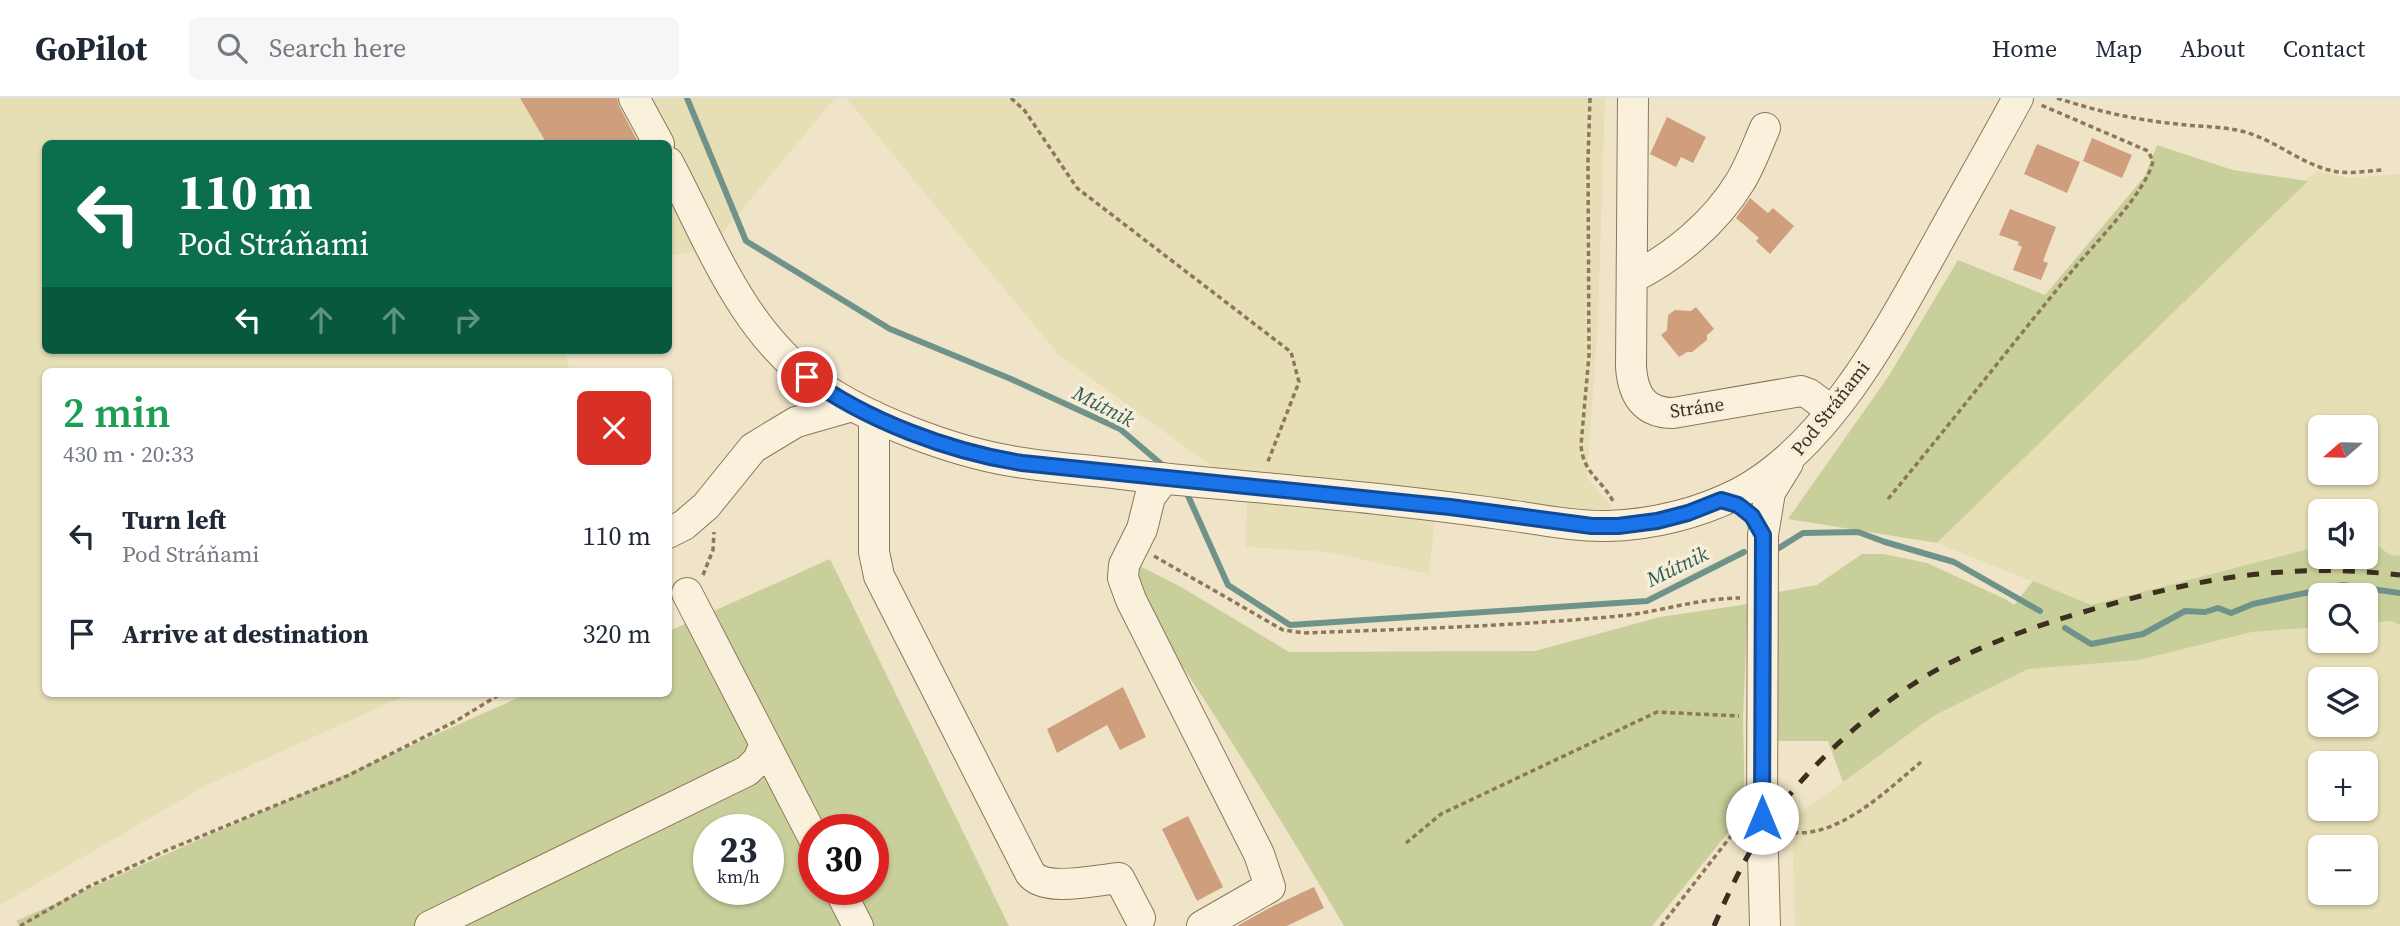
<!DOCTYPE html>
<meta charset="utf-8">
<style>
body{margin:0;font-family:"Source Serif 4",serif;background:#f6f6f7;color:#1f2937;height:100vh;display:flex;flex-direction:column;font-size:26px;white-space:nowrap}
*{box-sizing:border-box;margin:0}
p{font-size:23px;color:#747a83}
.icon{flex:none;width:38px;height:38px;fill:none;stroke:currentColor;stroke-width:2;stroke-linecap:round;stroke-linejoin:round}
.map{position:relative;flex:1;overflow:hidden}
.details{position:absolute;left:42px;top:270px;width:630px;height:329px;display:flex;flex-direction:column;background:#fff;border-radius:10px;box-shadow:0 2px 5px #0004}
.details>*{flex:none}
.banner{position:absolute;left:42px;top:42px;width:630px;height:214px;border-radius:10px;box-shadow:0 2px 5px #0004;background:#0b6e4f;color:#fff;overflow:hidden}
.needle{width:46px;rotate:250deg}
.fabs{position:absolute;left:2308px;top:317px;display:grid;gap:14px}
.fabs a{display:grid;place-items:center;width:70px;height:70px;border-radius:10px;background:#fff;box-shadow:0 2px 5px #0004;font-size:35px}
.speed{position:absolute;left:693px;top:716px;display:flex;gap:14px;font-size:35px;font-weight:700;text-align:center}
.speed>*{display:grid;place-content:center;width:91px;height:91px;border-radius:50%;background:#fff;box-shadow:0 2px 5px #0004;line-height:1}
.speed small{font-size:18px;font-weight:400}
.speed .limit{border:10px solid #d22;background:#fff;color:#111}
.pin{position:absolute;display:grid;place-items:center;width:60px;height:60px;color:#fff;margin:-30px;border:4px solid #fff;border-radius:50%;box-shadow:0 2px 7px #0007}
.me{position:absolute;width:77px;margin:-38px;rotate:0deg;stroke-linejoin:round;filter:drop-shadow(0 0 5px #0008)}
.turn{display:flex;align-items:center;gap:24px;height:147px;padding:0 21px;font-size:32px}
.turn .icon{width:91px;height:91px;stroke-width:2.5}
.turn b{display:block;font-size:49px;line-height:60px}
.lanes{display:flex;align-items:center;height:66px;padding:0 21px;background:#0003;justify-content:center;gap:35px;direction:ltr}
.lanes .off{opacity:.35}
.round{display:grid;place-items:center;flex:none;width:74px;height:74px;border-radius:10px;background:#f6f6f7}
.headline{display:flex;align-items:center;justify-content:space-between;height:119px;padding:0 21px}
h1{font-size:42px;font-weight:600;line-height:52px;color:#1e9e55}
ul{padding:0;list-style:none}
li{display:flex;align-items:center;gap:21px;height:98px;padding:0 21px}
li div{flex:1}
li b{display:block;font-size:26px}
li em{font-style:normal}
header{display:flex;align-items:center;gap:42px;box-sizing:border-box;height:98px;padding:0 35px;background:#fff;border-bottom:2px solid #e0e1e3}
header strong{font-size:33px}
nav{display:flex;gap:38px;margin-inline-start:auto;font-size:24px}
.search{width:490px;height:63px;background:#f6f6f7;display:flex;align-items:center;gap:18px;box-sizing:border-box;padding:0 24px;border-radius:10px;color:#747a83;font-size:26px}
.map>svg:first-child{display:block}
.farmland{fill:#e6deb5;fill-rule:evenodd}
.green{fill:#c9cf9b;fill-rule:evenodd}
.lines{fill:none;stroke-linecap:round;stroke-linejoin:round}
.stream{stroke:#6f938a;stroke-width:6}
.building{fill:#cf9f7d}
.minor-casing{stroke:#8d765c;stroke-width:32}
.path{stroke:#8d765c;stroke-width:3.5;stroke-dasharray:5 3.5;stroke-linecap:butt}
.minor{stroke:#faf1dc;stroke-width:30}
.rail{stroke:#3d2e20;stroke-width:5;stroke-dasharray:12 12;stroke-linecap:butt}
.route-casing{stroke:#114b97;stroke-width:18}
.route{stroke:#1a73e8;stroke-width:12}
.labels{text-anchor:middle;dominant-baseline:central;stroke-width:7;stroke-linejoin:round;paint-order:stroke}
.street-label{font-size:19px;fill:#3d2e20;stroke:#f7eed8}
.water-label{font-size:21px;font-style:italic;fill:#2f5d5a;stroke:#f7eed8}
</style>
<header>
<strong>GoPilot</strong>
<div class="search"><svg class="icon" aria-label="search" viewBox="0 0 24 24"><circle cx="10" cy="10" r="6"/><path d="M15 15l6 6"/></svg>Search here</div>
<nav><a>Home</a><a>Map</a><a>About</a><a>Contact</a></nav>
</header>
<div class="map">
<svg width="2400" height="828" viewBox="0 0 2400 828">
<rect width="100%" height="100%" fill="#f0e4c8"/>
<path class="farmland" d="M0,0h835l-124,149 -42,9 -1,-112h-622v206h519l5,21h-524v322h365l-204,92 -207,120z
M846,0h759l-7,221 -11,158 24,29 -5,10 -169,-18 -8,76 -101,-22 -82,-5 1,-55 -188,-137z
M2316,73l32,7 52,-4v382l-10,-1 -24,-18v-26h-46v35l-229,59 -154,-62zM2320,329h46v45h-46z
M2391,523l9,4v301h-605l-3,-107 143,-104 93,-46 111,-9 113,-28 68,-5v13h46v-17zM2320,581h46v45h-46zM2320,665h46v45h-46zM2320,749h46v45h-46z"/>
<path class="green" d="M2157,47l76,25 75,11 -371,362 -149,-24 100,-142 70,-117 87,35 100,-119z
M2366,439l24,18 10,1v69l-9,-4 -25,2v-28h-46v32l-68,5 -113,28 -111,9 -93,46 -92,67 -15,-41h-50v-149l39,-7 45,-31h22l43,9 80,37 7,5 19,-24 58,24 229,-59v10h46z
M830,461l179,367h-990l-3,-5 513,-228h139l1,-62zM709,732h59v59h-59zM814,732h59v59h-59z
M1132,464l49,25 108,65 246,-1 125,-34 88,-13 -5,113 2,95 -93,114h-308c-68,-115 -138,-228 -215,-338z"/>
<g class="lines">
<path class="stream" d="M687,0l59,143 144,88 121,50 109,50 46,39
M1185,391l43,96 62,40 357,-24 97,-49
M1779,450l24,-15 55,-1 27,10 69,20 86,49
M2065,530l26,16 52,-10 42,-23 20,1 13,-4 13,5 22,-9 90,-19 57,8"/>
</g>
<path class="building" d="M520,0h97l2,8 20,38h-92z
M1667,19l39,20 -13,26 -12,-6 -5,10 -26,-13z
M2092,40l40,17 -10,23 -39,-17z
M2037,46l43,18 -13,31 -43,-19z
M1750,100l18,15 5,-5 21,18 -24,28 -14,-13 3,-3 -23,-20z
M2010,111l46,18 -13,34 5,2 -7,17 -28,-10 9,-23 -4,-2 1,-3 -20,-7z
M1696,209l18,22 -7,6v5l-15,12h-5l-8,5 -18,-22 6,-5 1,-15 7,-5 16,1z
M1123,589l23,50 -26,13 -13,-25 -50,28 -10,-24z
M1188,718l35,71 -26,14 -35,-72z
M1314,789l10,21 -37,18h-50l34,-19z"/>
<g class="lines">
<g class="minor-casing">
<path id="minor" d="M634,0l25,46
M1633,0l-2,269c2,28 13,46 42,46l128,-22 8,3 23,17
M668,64c43,81 74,171 152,224 49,34 132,65 191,75 39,7 79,9 119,14 82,9 165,15 248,24 45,5 90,10 136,17 31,4 62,11 93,10 45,-1 93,-13 132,-33 90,-47 152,-167 200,-253 26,-47 53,-94 79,-142
M1632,180c42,-21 83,-55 108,-96 10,-16 17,-36 25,-54
M874,318v136l5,24 151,297c14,20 66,7 89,5l21,40
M1164,380l-14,19 -8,32 -18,36 -1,13 8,22 128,254 11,33 -68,39
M668,435l16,-8 22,-19 47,-58 43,-26 56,-16
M687,495l127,246
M839,791l19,37
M430,828l317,-155 11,-11 7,-16
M1765,828l-3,-108 1,-283 7,-43 18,-29"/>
</g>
<path class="path" d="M1011,0l14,13 52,77 214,164 8,30 -32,82
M1590,0l-2,63 1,194 -8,90c2,29 21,34 33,58
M2057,0c39,13 79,22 120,26 22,3 43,2 64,7 33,8 57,31 88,39 17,5 36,1 53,0
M1888,401c62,-75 122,-152 184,-228 22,-27 74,-78 81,-110l-5,-10 -107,-46
M1154,458l129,74 21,3c105,-4 210,-7 315,-17 41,-4 80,-18 121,-18
M703,477l10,-25 1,-18
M1785,733c49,12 101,-40 136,-69
M1406,745l35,-29 216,-102 82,4
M20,828l68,-39 77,-36 182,-75 109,-55 46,-28
M1661,828l77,-99"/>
<use href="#minor" class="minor"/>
<path class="rail" d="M1714,828c14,-32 29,-65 48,-94 39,-61 115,-130 178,-164 52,-28 110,-47 168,-63 100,-29 188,-42 292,-30"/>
</g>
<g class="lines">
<g class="route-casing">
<path id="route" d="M807,279c58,43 143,75 215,86l428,44 142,19h26l39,-5 31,-8 33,-13 17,5 14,11 11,19 -1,283"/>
</g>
<use href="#route" class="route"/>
</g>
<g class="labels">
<g class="street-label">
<text transform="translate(1697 309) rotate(-8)">Stráne</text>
<text transform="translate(1830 310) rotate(-52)">Pod Stráňami</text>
</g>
<g class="water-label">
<text transform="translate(1104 308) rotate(27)">Mútnik</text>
<text transform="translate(1677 468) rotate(-26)">Mútnik</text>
</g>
</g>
</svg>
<div class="fabs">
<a><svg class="needle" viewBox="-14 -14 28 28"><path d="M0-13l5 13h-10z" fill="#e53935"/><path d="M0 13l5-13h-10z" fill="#747a83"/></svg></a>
<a><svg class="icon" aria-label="sound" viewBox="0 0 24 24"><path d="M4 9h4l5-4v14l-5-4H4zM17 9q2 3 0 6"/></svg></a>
<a><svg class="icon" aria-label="search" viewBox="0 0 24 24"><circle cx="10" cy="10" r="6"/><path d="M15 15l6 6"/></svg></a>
<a><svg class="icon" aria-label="layers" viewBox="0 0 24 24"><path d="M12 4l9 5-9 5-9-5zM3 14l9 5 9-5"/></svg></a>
<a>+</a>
<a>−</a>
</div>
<div class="speed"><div>23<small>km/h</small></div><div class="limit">30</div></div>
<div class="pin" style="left:807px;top:279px;background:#d93025"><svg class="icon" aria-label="arrive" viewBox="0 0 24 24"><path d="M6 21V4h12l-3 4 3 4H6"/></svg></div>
<svg class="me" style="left:1762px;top:720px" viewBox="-20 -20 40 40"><circle r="19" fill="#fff"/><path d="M0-13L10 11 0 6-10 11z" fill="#1a73e8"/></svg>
<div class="banner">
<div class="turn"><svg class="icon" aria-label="left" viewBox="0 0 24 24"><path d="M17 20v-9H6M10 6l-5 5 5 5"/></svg><div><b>110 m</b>Pod Stráňami</div></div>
<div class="lanes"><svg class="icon" aria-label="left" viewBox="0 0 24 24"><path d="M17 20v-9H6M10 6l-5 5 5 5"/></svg><svg class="icon off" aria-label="ahead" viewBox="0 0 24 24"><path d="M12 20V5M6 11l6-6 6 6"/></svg><svg class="icon off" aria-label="ahead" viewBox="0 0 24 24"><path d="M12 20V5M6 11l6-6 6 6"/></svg><svg class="icon off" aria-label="right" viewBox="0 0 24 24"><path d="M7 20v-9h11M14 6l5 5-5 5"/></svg></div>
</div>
<section class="details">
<div class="headline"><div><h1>2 min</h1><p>430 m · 20:33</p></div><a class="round" style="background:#d93025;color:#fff"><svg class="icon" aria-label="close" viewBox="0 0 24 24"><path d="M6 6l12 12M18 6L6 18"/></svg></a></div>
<ul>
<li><svg class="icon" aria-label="left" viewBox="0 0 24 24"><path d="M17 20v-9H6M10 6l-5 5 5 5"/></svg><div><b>Turn left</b><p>Pod Stráňami</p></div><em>110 m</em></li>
<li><svg class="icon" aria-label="arrive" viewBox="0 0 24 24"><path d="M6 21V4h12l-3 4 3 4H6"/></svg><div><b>Arrive at destination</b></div><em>320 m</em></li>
</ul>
</section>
</div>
